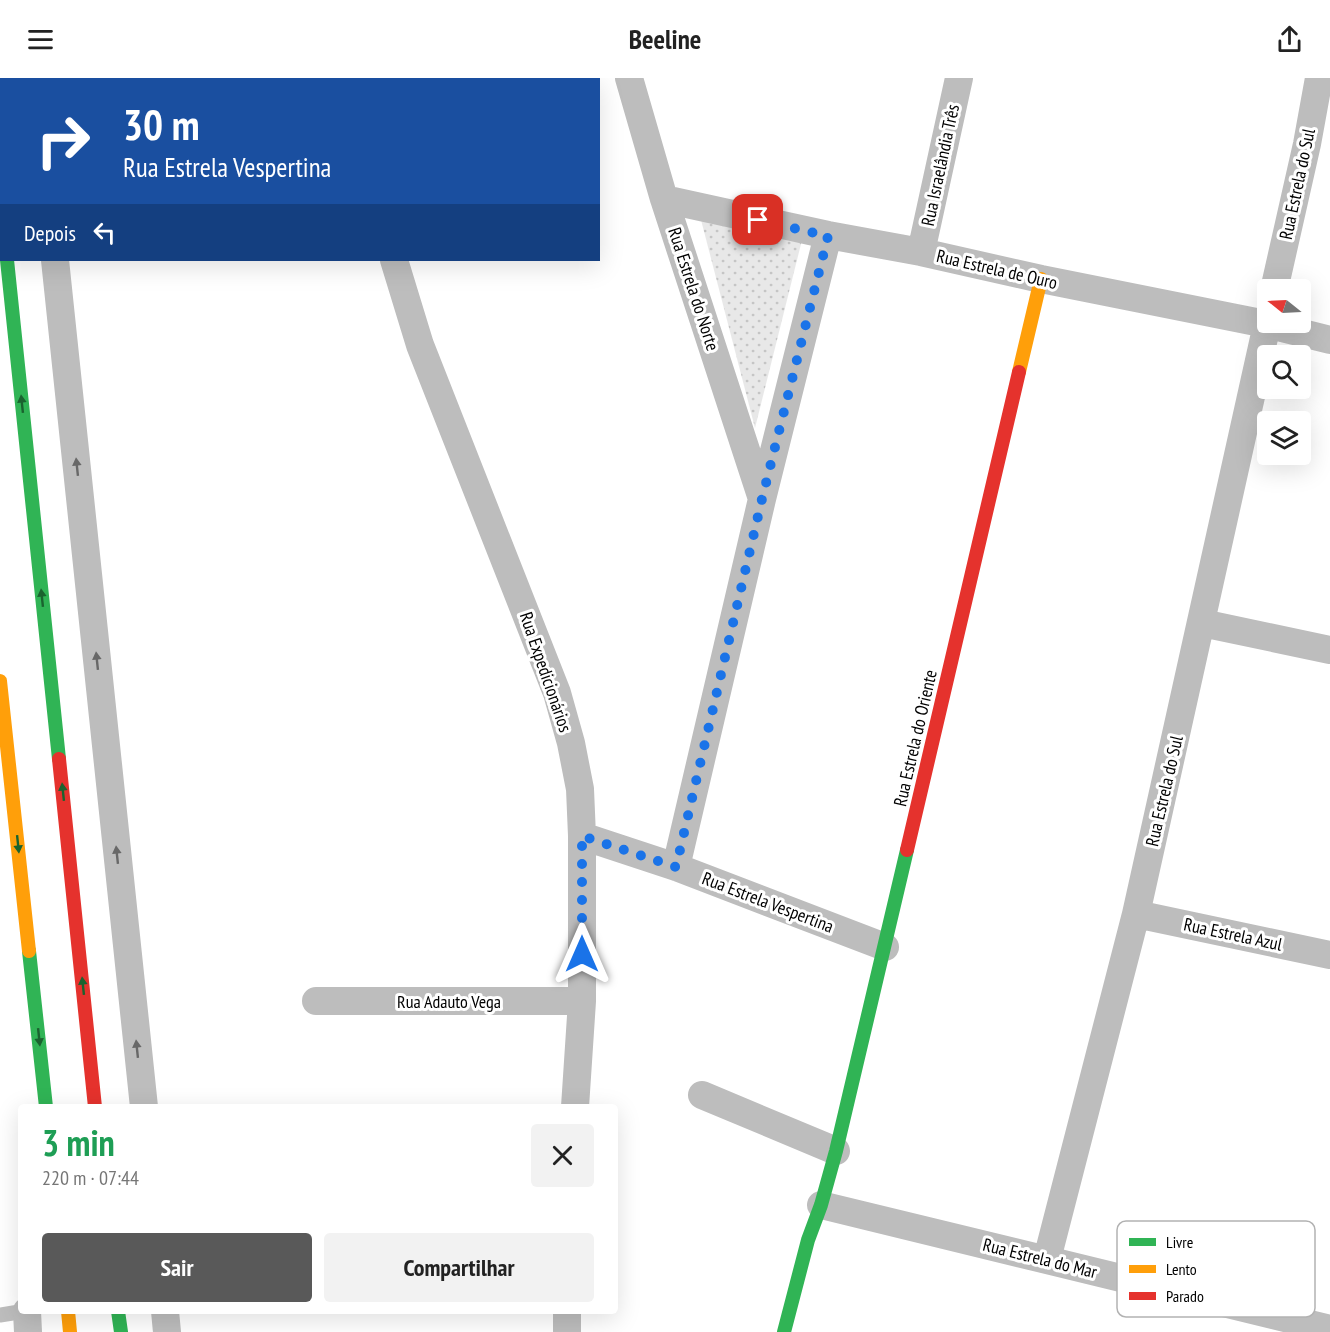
<!DOCTYPE html>
<html lang="pt">
<meta charset="utf-8">
<style>
body{margin:0;font-family:"PT Sans Narrow",sans-serif;background:#f2f2f2;color:#222;height:100vh;display:flex;flex-direction:column;font-size:22px;white-space:nowrap}
*{box-sizing:border-box;margin:0}
p{font-size:20px;color:#767676}
.icon{flex:none;width:33px;height:33px;fill:none;stroke:currentColor;stroke-width:2;stroke-linecap:round;stroke-linejoin:round}
.map{position:relative;flex:1;overflow:hidden}
.sheet{position:absolute;left:18px;top:1026px;width:600px;height:210px;display:flex;flex-direction:column;background:#fff;border-radius:6px;box-shadow:0 6px 24px #0002}
.sheet>*{flex:none}
.banner{position:absolute;left:0px;top:0px;width:600px;height:183px;box-shadow:0 6px 24px #0002;background:#1a4fa0;color:#fff;overflow:hidden}
.needle{width:39px;rotate:288deg}
.controls{position:absolute;left:1257px;top:201px;display:grid;gap:12px}
.controls a{display:grid;place-items:center;width:54px;height:54px;border-radius:6px;background:#fff;box-shadow:0 6px 24px #0002;font-size:30px}
.pin{position:absolute;display:grid;place-items:center;width:51px;height:51px;color:#fff;margin:-26px;border-radius:12px;box-shadow:0 3px 9px #0006}
.me{position:absolute;width:66px;margin:-33px;rotate:0deg;stroke-linejoin:round;filter:drop-shadow(0 0 4px #0008)}
.turn{display:flex;align-items:center;gap:21px;height:126px;padding:0 24px;font-size:27px}
.turn .icon{width:78px;height:78px;stroke-width:2.5}
.turn b{display:block;font-size:42px;line-height:51px}
.then{display:flex;align-items:center;height:57px;padding:0 24px;background:#0003;gap:12px;font-size:22px}
.round{display:grid;place-items:center;flex:none;width:63px;height:63px;border-radius:6px;background:#f2f2f2}
.overview{display:flex;align-items:center;justify-content:space-between;height:102px;padding:0 24px}
h1{font-size:36px;font-weight:700;line-height:45px;color:#1e9e55}
.button{display:flex;gap:12px;margin-top:auto;padding:12px 24px}
.button a{flex:1;height:69px;border-radius:6px;background:#595959;color:#fff;font-size:24px;font-weight:700;line-height:69px;text-align:center}
.button a+a{background:#f2f2f2;color:#222}
header{display:flex;justify-content:space-between;align-items:center;height:78px;padding:0 24px;background:#fff;font-size:27px;font-weight:700}
.map>svg:first-child{display:block}
.grass{fill:url(#grass-dots)}
.lines{fill:none;stroke-linecap:round;stroke-linejoin:round}
.lane{stroke:#bdbdbd;stroke-width:15}
.street{stroke:#bdbdbd;stroke-width:28}
.fast{stroke:#30b455;stroke-width:14}
.slow{stroke:#ff9f0a;stroke-width:14}
.jam{stroke:#e5322d;stroke-width:14}
.oneway{fill:#1a632f}
.oneway2{fill:#686868}
.route{stroke:#1a73e8;stroke-width:10;stroke-dasharray:0 18}
.labels{text-anchor:middle;dominant-baseline:central;stroke-width:6;stroke-linejoin:round;paint-order:stroke}
.street-label{font-size:18px;fill:#000;stroke:#fff}
.key{fill:#fff;stroke:#b2b2b2;stroke-width:1.5}
.key-label{font-size:16px;fill:#000}
</style>
<header><svg class="icon" aria-label="menu" viewBox="0 0 24 24"><path d="M4 6h16M4 12h16M4 18h16"/></svg>Beeline<svg class="icon" aria-label="share" viewBox="0 0 24 24"><path d="M12 15V3M7 8l5-5 5 5M5 13v7h14v-7"/></svg></header>
<div class="map">
<svg width="1330" height="1254" viewBox="0 0 1330 1254">
<defs>
<pattern id="grass-dots" width="8" height="8" patternUnits="userSpaceOnUse" patternTransform="scale(1.5)"><rect width="8" height="8" fill="#e8e8e8"/><path d="M2 2h.1M6 6h.1" fill="none" stroke="#c5c5c5" stroke-width="1.8" stroke-linecap="round"/></pattern>
</defs>
<rect width="100%" height="100%" fill="#fff"/>
<path class="grass" d="M700,138l103,20 -48,192z"/>
<g class="lines">
<path class="lane" d="M0,1237l25,-4"/>
<path class="street" d="M33,0v2
M252,0v2
M338,0l1,2
M629,0l35,121 98,300
M0,93h2
M664,121l164,36 93,17 120,27 225,45 64,16
M921,174l38,-174
M55,182l89,847
M394,182l26,85 137,348 14,50 9,46 2,47v165l-7,106
M1274,212l33,-146 12,-66
M1202,545l128,27
M582,758l94,31 209,80
M676,789l86,-368 66,-264
M1136,836l194,41
M316,923h266
M702,1017l134,56
M821,1127l509,124
M1047,1181l89,-345 132,-594
M27,1233l1,21
M165,1233l2,21
M567,1233v21"/>
<path class="fast" d="M7,182l52,499
M29,873l17,156
M118,1233l3,21
M784,1254l24,-92 13,-35 15,-54 71,-301"/>
<path class="slow" d="M0,118l2,13
M1019,294l22,-93
M0,603l29,270
M68,1233l2,21"/>
<path class="jam" d="M59,681l36,348
M907,772l112,-478"/>
</g>
<defs><path id="oneway-solid" d="M-6-.8H1V-3.2L6.5 0L1 3.2V.8H-6Z" transform="scale(1.5)"/></defs>
<g class="oneway">
<use href="#oneway-solid" transform="translate(22 326) rotate(-96)"/>
<use href="#oneway-solid" transform="translate(42 520) rotate(-96)"/>
<use href="#oneway-solid" transform="translate(63 714) rotate(-96)"/>
<use href="#oneway-solid" transform="translate(18 766) rotate(84)"/>
<use href="#oneway-solid" transform="translate(83 908) rotate(-96)"/>
<use href="#oneway-solid" transform="translate(39 959) rotate(84)"/>
</g>
<g class="oneway2">
<use href="#oneway-solid" transform="translate(77 389) rotate(-96)"/>
<use href="#oneway-solid" transform="translate(97 583) rotate(-96)"/>
<use href="#oneway-solid" transform="translate(117 777) rotate(-96)"/>
<use href="#oneway-solid" transform="translate(137 971) rotate(-96)"/>
</g>
<g class="lines">
<path class="route" d="M582,876v-118l94,31 86,-368 66,-263 -70,-16"/>
</g>
<g class="labels">
<g class="street-label">
<text transform="translate(940 87) rotate(-78)">Rua Israelândia Três</text>
<text transform="translate(1297 106) rotate(-78)">Rua Estrela do Sul</text>
<text transform="translate(997 191) rotate(13)">Rua Estrela de Ouro</text>
<text transform="translate(694 211) rotate(72)">Rua Estrela do Norte</text>
<text transform="translate(546 594) rotate(71)">Rua Expedicionários</text>
<text transform="translate(915 660) rotate(-77)">Rua Estrela do Oriente</text>
<text transform="translate(1164 713) rotate(-77)">Rua Estrela do Sul</text>
<text transform="translate(768 824) rotate(21)">Rua Estrela Vespertina</text>
<text transform="translate(1233 856) rotate(12)">Rua Estrela Azul</text>
<text x="449" y="923">Rua Adauto Vega</text>
<text transform="translate(1040 1180) rotate(14)">Rua Estrela do Mar</text>
</g>
</g>
<rect x="1117" y="1143" width="198" height="96" rx="9" class="key"/>
<rect x="1129" y="1160" width="27" height="8" fill="#30b455"/>
<rect x="1129" y="1187" width="27" height="8" fill="#ff9f0a"/>
<rect x="1129" y="1214" width="27" height="8" fill="#e5322d"/>
<g class="key-label">
<text x="1166" y="1170">Livre</text>
<text x="1166" y="1197">Lento</text>
<text x="1166" y="1224">Parado</text>
</g>
</svg>
<div class="controls">
<a><svg class="needle" viewBox="-14 -14 28 28"><path d="M0-13l5 13h-10z" fill="#e53935"/><path d="M0 13l5-13h-10z" fill="#767676"/></svg></a>
<a><svg class="icon" aria-label="search" viewBox="0 0 24 24"><circle cx="10" cy="10" r="6"/><path d="M15 15l6 6"/></svg></a>
<a><svg class="icon" aria-label="layers" viewBox="0 0 24 24"><path d="M12 4l9 5-9 5-9-5zM3 14l9 5 9-5"/></svg></a>
</div>
<div class="pin" style="left:758px;top:142px;background:#d93025"><svg class="icon" aria-label="arrive" viewBox="0 0 24 24"><path d="M6 21V4h12l-3 4 3 4H6"/></svg></div>
<svg class="me" style="left:582px;top:876px" viewBox="-20 -20 40 40"><path d="M0-17L14 15 0 8-14 15z" fill="#1a73e8" stroke="#fff" stroke-width="4"/></svg>
<div class="banner">
<div class="turn"><svg class="icon" aria-label="right" viewBox="0 0 24 24"><path d="M7 20v-9h11M14 6l5 5-5 5"/></svg><div><b>30 m</b>Rua Estrela Vespertina</div></div>
<div class="then">Depois<svg class="icon" aria-label="left" viewBox="0 0 24 24"><path d="M17 20v-9H6M10 6l-5 5 5 5"/></svg></div>
</div>
<section class="sheet">
<div class="overview"><div><h1>3 min</h1><p>220 m · 07:44</p></div><a class="round"><svg class="icon" aria-label="close" viewBox="0 0 24 24"><path d="M6 6l12 12M18 6L6 18"/></svg></a></div>
<div class="button"><a>Sair</a><a>Compartilhar</a></div>
</section>
</div>
